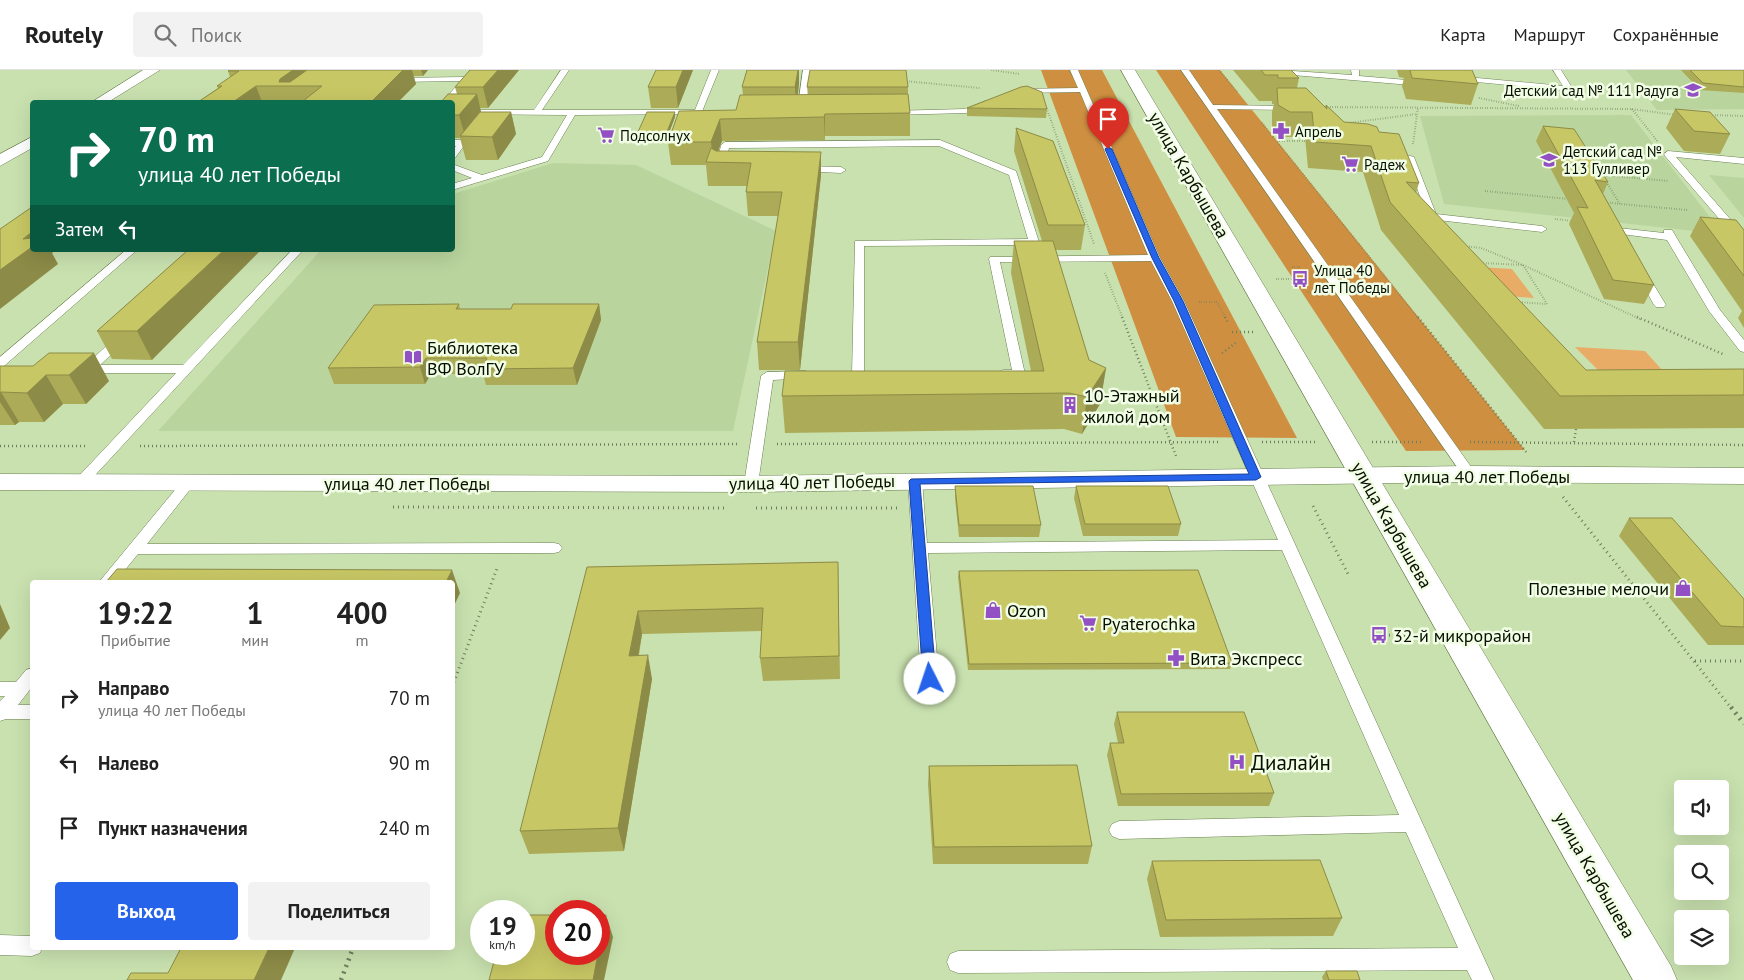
<!DOCTYPE html>
<html lang="ru">
<meta charset="utf-8">
<style>
body{margin:0;font-family:"PT Sans",sans-serif;background:#f2f2f2;color:#222;height:100vh;display:flex;flex-direction:column;font-size:19px;white-space:nowrap}
*{box-sizing:border-box;margin:0}
p{font-size:16px;color:#767676}
.icon{flex:none;width:28px;height:28px;fill:none;stroke:currentColor;stroke-width:2;stroke-linecap:round;stroke-linejoin:round}
.map{position:relative;flex:1;overflow:hidden}
.side{position:absolute;left:30px;top:510px;width:425px;height:370px;display:flex;flex-direction:column;background:#fff;border-radius:5px;box-shadow:0 5px 20px #0002}
.side>*{flex:none}
.guide{position:absolute;left:30px;top:30px;width:425px;height:152px;border-radius:5px;box-shadow:0 5px 20px #0002;background:#0b6e4f;color:#fff;overflow:hidden}
.controls{position:absolute;left:1674px;top:710px;display:grid;gap:10px}
.controls a{display:grid;place-items:center;width:55px;height:55px;border-radius:5px;background:#fff;box-shadow:0 5px 20px #0002;font-size:25px}
.speed{position:absolute;left:470px;top:830px;display:flex;gap:10px;font-size:25px;font-weight:700;text-align:center}
.speed>*{display:grid;place-content:center;width:65px;height:65px;border-radius:50%;background:#fff;box-shadow:0 5px 20px #0002;line-height:1}
.speed small{font-size:12px;font-weight:400}
.speed .limit{border:8px solid #d22;background:#fff;color:#111}
.pin{position:absolute;display:grid;place-items:center;width:42px;height:42px;color:#fff;margin:-51px -21px;border-radius:50% 50% 50% 0;rotate:-45deg;box-shadow:0 0 5px #0007}
.pin .icon{rotate:45deg}
.me{position:absolute;width:55px;margin:-28px;rotate:356deg;stroke-linejoin:round;filter:drop-shadow(0 0 4px #0008)}
.turn{display:flex;align-items:center;gap:18px;height:105px;padding:0 25px;font-size:22px}
.turn .icon{width:65px;height:65px;stroke-width:2.5}
.turn b{display:block;font-size:35px;line-height:42px}
.then{display:flex;align-items:center;height:48px;padding:0 25px;background:#0003;gap:10px;font-size:19px}
.eta{display:flex;justify-content:space-evenly;align-items:center;height:85px;text-align:center}
.eta b{font-size:30px;font-weight:600;line-height:35px}
.button{display:flex;gap:10px;margin-top:auto;padding:10px 25px}
.button a{flex:1;height:58px;border-radius:5px;background:#2563eb;color:#fff;font-size:20px;font-weight:600;line-height:58px;text-align:center}
.button a+a{background:#f2f2f2;color:#222}
ul{padding:0;list-style:none}
li{display:flex;align-items:center;gap:15px;height:65px;padding:0 25px}
li div{flex:1}
li b{display:block;font-size:19px}
li em{font-style:normal}
header{display:flex;align-items:center;gap:30px;box-sizing:border-box;height:70px;padding:0 25px;background:#fff;border-bottom:1px solid #e0e0e0}
header strong{font-size:24px}
nav{display:flex;gap:28px;margin-inline-start:auto;font-size:18px}
.search{width:350px;height:45px;background:#f2f2f2;display:flex;align-items:center;gap:12px;box-sizing:border-box;padding:0 18px;border-radius:5px;color:#767676;font-size:19px}
.map>svg:first-child{display:block}
.built{fill:#b9d49d}
.green{fill:#e9ac66}
.forest{fill:#cf8f41}
.lines{fill:none;stroke-linecap:round;stroke-linejoin:round}
.service-casing{stroke:#6b8053;stroke-width:1}
.minor-casing{stroke:#6b8053;stroke-width:1}
.tertiary-casing{stroke:#6b8053;stroke-width:1}
.primary-casing{stroke:#6b8053;stroke-width:1}
.path-far3{stroke:#6e7f5d;stroke-width:2;stroke-dasharray:0.5 2;stroke-linecap:butt}
.path-far2{stroke:#6e7f5d;stroke-width:2.5;stroke-dasharray:1 3;stroke-linecap:butt}
.path-far1{stroke:#6e7f5d;stroke-width:3;stroke-dasharray:1 4;stroke-linecap:butt}
.path{stroke:#6e7f5d;stroke-width:4.5;stroke-dasharray:2 5;stroke-linecap:butt}
.service{fill:#fff;fill-rule:evenodd}
.minor{fill:#fff;fill-rule:evenodd}
.tertiary{fill:#fff;fill-rule:evenodd}
.primary{fill:#fff;fill-rule:evenodd}
.wall{fill:#acab57}
.shaded-wall{fill:#8c8b47}
.building{fill:#c8c765;stroke:#8c8b47}
.route{fill:#2563eb;stroke:#184099}
.labels{text-anchor:middle;dominant-baseline:central;stroke-width:5;stroke-linejoin:round;paint-order:stroke}
.far-poi-label{font-size:15px;fill:#080f01;stroke:#f1fde4;text-anchor:start}
.street-label{font-size:18px;fill:#080f01;stroke:#f1fde4}
.poi-label{font-size:18px;fill:#080f01;stroke:#f1fde4;text-anchor:start}
.near-poi-label{font-size:21px;fill:#080f01;stroke:#f1fde4;text-anchor:start}
</style>
<header>
<strong>Routely</strong>
<div class="search"><svg class="icon" aria-label="search" viewBox="0 0 24 24"><circle cx="10" cy="10" r="6"/><path d="M15 15l6 6"/></svg>Поиск</div>
<nav><a>Карта</a><a>Маршрут</a><a>Сохранённые</a></nav>
</header>
<div class="map">
<svg width="1744" height="910" viewBox="0 0 1744 910">
<rect width="100%" height="100%" fill="#c9e1af"/>
<path class="built" d="M1626,0h118v39l-87,1z
M1631,45l92,119 -279,-30 -24,-88z
M553,93l83,2 140,66 -43,200h-575l163,-181h131l1,-56z
M1709,105l35,3v40z"/>
<path class="green" d="M1480,197l32,2 22,29 -28,-2z
M1575,277l70,4 18,20 -61,3z"/>
<path class="forest" d="M1041,0h61l195,368 -121,-1z
M1156,0h64l305,380 -119,1z"/>
<g class="lines">
<g class="service-casing">
<path id="service" d="M471,0h8l-29,32h-8l19,-21 -66,1 -4,-2 4,-2 70,-1z
M561,0h8l-27,40h153l16,-40h8l-18,44 -126,1 -27,46 -96,29v-6l20,-6 -20,-8v-6l30,11 60,-18 25,-42 -115,-1v-4h82z
M803,0h8l-6,43 -4,2 -4,-2z
M1070,0h8l82,188 24,43 310,679h-22l-5,-10 -509,3 -8,-3 -3,-8 3,-8 8,-3 500,-3 -52,-116 -287,7 -7,-3 -3,-6 3,-6 7,-3 280,-6 -117,-265 -354,3 11,126 -3,5 -6,2 -6,-2 -3,-5 -13,-198 2,-3h10l2,3 5,62 351,-3 -106,-239 -21,-40 -151,1 25,112c-6,6 -22,6 -28,0l6,-4h9l-23,-111 1,-2 158,-2 -68,-163 -61,1 -4,-2 4,-2 59,-1z
M1181,0h8l24,35 83,1v4h-3l-76,-1 257,362 2,3 -2,3h-10z
M1278,0l74,5 -1,-5h8v6l84,7 -2,-13h8l1,16 -4,2 -165,-14h-3z
M1553,0h8l12,19 -1,2 -116,-11 -4,-2 4,-2 107,10z
M986,31l4,2 -1,2 -23,8 -76,2 -4,-2 4,-2 75,-2z
M452,70h10l4,3 -11,15 -3,1v-9l4,-4h-4z
M940,70l76,31 23,71 -5,3 -170,1v129l-2,3h-8l-2,-3 3,-134 173,-2 -19,-64 -70,-29 -210,2 -5,21 -4,3 -4,-3 5,-24 4,-3z
M1389,80l25,7 22,57 106,12 5,3 -5,3 -104,-12 2,4 -1,2h-8l-24,-65 -21,-6 -1,-2z
M1668,81l76,7v6l-68,-7 68,78v9l-4,-1 -75,-87 -1,-2z
M803,96l38,1 5,3 -5,3 -41,-2 -1,-2z
M1618,158l46,5v-3h8l48,80 24,30v12l-4,-1 -31,-40 -42,-71 -53,-7v-4z
M126,180h11l-133,116 -4,1v-10z
M292,180h11l-217,235h-10l-2,-3 2,-3 100,-106h-94l-4,-1 -2,-3 2,-3 8,-1 33,-31 4,-1 6,4 -2,3 -27,25h83z
M1641,199l5,3 20,33 -2,2h-8l-2,-2 -18,-33z
M805,301l4,1 2,3 -2,3 -36,2 -15,104 -2,3h-10l-2,-3 17,-108 6,-4z
M189,408l5,1 2,3 -49,62 407,-1 5,1 3,4 -3,4 -5,1 -416,1 -23,28h-16l85,-103z
M32,598v19l-14,18h14v14h-26l-6,2v-20l5,-5h-5v-14h16l10,-12z
M0,865l32,1v12h10l-2,5 -8,3 -32,-1z"/>
</g>
<g class="minor-casing">
<path id="minor" d="M1469,396l275,2v16l-275,-2 -718,10 -751,-2v-16l751,2z"/>
</g>
<g class="tertiary-casing">
<path id="tertiary" d="M1121,0h14l536,896 6,14h-44z"/>
</g>
<g class="primary-casing">
<path id="primary" d="M143,0h17l-52,32h-16z
M32,67v11l-32,18v-12z"/>
</g>
<path class="path-far3" d="M991,0l29,4
M1219,0l19,23
M904,11l76,7
M1479,28l40,8
M1046,36l48,138
M1320,37l312,2 44,6
M1632,39l26,33
M1710,45l34,1
M1262,53l157,196
M1348,53l69,-9
M1277,71h32
M1413,74l5,-37
M1602,105l67,6
M1605,110l15,24 68,6
M1485,121l84,8
M1605,132l15,2
M1555,149l18,2
M1464,176l17,2 42,17 24,39 -30,-2
M1481,193l42,2 117,54
M1292,197h9
M1105,203l18,46
M1276,209h24
M1308,222l14,5
M1199,232h18l9,17"/>
<path class="path-far2" d="M1122,247l54,139
M1225,247l3,6
M1418,247l109,136
M1637,247l88,38
M1232,262h22
M1222,283l15,-11
M1262,372h54
M1372,372h51
M1470,372l274,3
M1574,372l2,-13
M777,374l444,-2
M0,376h88
M140,376l598,-2"/>
<path class="path-far1" d="M1563,427l169,212
M1313,436l35,68
M393,437l334,1
M756,438h141
M1379,565l44,1
M1695,591h49
M452,617l46,-121"/>
<path class="path" d="M1731,637l13,17
M341,910l12,-32"/>
<use href="#service" class="service"/>
<use href="#minor" class="minor"/>
<use href="#tertiary" class="tertiary"/>
<use href="#primary" class="primary"/>
</g>
<path class="wall" d="M230,0h198l-5,6h-10l3,8 -18,18h-200l20,-14 -1,-2 13,-9 -2,-6z
M519,0l-31,38h-8l1,4h30l5,22 -18,26h-32l-6,-22h-8v-36l5,-8 -2,-7z
M693,0l-15,38h-27l-3,-21z
M747,0h52v13l-1,12h10l-1,-8h101v7l2,19v23h-85v4l-103,1 -4,10 103,24 -21,195h-41l-2,-28 21,-126h-30l-2,-24 1,-6h-39l-2,-21h-35l-3,-23 68,-32 7,-15 -1,-8z
M1233,0h58l8,8 -2,10 28,20 1,-3 18,17 35,10 40,51 -3,10 170,177 158,-1v59l-200,1 -163,-199 -18,-58 -55,-4 -3,-31h-21l-12,-7v-18l2,-8h-2v-3h-13z
M1397,0h75l6,14 -7,21 -65,-6 -4,-13 2,-8 -5,-1z
M1681,0h63v23l-44,-3z
M967,38l80,1 -1,9 -79,-2z
M1675,39l55,25 -10,20 -36,-3 -18,-23z
M675,42v5l-8,21 -29,1 -1,-5z
M1543,56l65,56 -5,12 51,91 -10,19 -40,-5 -35,-75 5,-11 -38,-72z
M1016,58l69,97 -4,25h-26l34,110 17,8 -6,36 -18,30 -18,-5 -279,4 -3,-37 249,-25 -20,-98 3,-32h28l-28,-90z
M1700,147l44,13v98l-6,-10 4,-7 -52,-75z
M188,180l-36,110 -40,-1 -15,-28z
M459,234l1,5h51l88,-5 2,16 -24,65h-91l-3,-11h-52l-6,10h-91l-6,-16z
M0,296h33l76,15 -23,23h-23l-19,18h-25l-4,3h-15z
M955,416l86,39 -2,12h-80l-4,-39z
M1076,416l105,38 -3,12h-95l-9,-38z
M1629,448l115,81v46h-36l-89,-109z
M838,492l2,117 -77,2 -3,-23 2,-27 -120,3 -3,21 13,24 -28,172 -95,3 -9,-23 67,-264z
M959,501l273,92 -2,6 -262,1 -10,-93z
M1117,642l157,81 -5,13h-151l-11,-51 3,-12h8l-4,-19z
M929,696l163,80 -4,18h-155l-5,-80z
M1152,791l190,57 -9,18 -173,1 -13,-58z
M1326,901l34,9h-37l-1,-3z"/>
<path class="shaded-wall" d="M293,0h31l-18,16 -27,-4 1,-3z
M403,0h9l4,14 -18,18h-27z
M421,0h7l-5,6z
M498,0h21l-31,38 -5,-21z
M683,0h10l-15,38 -2,-21z
M798,0h1v13l-3,25 -1,-21z
M256,16l6,16h-29z
M477,24l5,22 -17,20 -6,-21z
M511,42l5,22 -18,26 -6,-23z
M675,42v5l-8,21 -1,-4z
M825,44v26l-1,-23z
M720,49l2,22 -8,21h-1l-2,-20z
M821,82v23l-21,195 -2,-28z
M32,162v18h24l-4,3 6,11 -58,45v-39l23,-31z
M224,180h37l-109,110 -15,-29z
M599,234l2,16 -24,65 -4,-17z
M94,283l15,28 -23,23 -17,-29z
M426,288l5,16 -6,10 -5,-17z
M1106,298l-6,36 -18,30 5,-37z
M46,305l17,29 -19,18 -17,-29z
M1,322l18,30 -4,3 -15,-23v-9z
M452,500l8,23 -8,17v-28h-6z
M0,534l10,24 -10,12z
M638,541l4,23 -8,45 -5,-23z
M648,585l4,24 -28,172 -6,-23z
M606,845l7,22 -9,43h-11l5,-26h1v-4z
M269,878h26l-14,32h-27z"/>
<path class="building" d="M230,0h63l-13,9 -1,3h11l17,-12h96l-32,32h-69l20,-16h-66l-23,16h-35l24,-16h-5l22,-15h-11z
M470,0h28l-15,17h-28z
M656,0h27l-7,17h-28z
M747,0h51l-3,17h-53z
M810,0h96l2,17h-101z
M1261,0h30l8,8h-21v-3h-13z
M1410,0h62l6,14 -66,-6z
M1690,0h54v17l-41,-4z
M1027,16l15,6 5,17 -80,-1 54,-21z
M1277,18h29l21,21 -1,-4 18,17 24,2 9,3 2,5 20,2 20,49 -13,-1 180,188 158,-1v26l-184,1 -170,-194 -19,-56 -56,-4 -3,-30h-22l-12,-7z
M448,24h29l-18,21h-7v-13h-11z
M908,24l2,19 -85,1 -1,3 -104,2 -9,23h-43l11,-31 57,-1 4,-15z
M1675,39l35,3 20,22 -36,-3z
M480,42h31l-19,25 -32,-1z
M647,42h28l-9,22h-29z
M1543,56l31,3 34,53 -13,-2 59,105 -41,-5 -36,-73 11,1z
M1016,58l37,13 32,84h-37z
M711,78l5,3 105,1 -23,190h-41l25,-150h-36l5,-29 -45,-1z
M32,137v25l-9,7 9,-1v9l-32,23v-41z
M1700,147l36,3 8,10v46z
M1014,171h39l36,119 17,8 -19,29 -18,-4 -287,3 3,-25h259z
M188,180h36l-87,81h-40z
M459,234l-3,5h55l2,-5h86l-26,64 -91,1 5,-11h-61l-6,9 -92,1 46,-63z
M49,283h45l-25,22h-23l-19,18 -26,-1 -1,1v-27h33z
M955,416h78l8,39h-82z
M1076,416h92l13,38h-96z
M1629,448h43l72,81v28l-23,-1z
M838,492l1,94 -79,2 3,-50 -125,3 -9,45 19,-1 -30,173 -98,3 67,-264z
M117,499l335,1 -6,12h-340z
M1198,500l34,93 -263,1 -10,-93z
M1117,642h127l30,81 -153,1 -11,-51h14z
M1077,695l15,81 -158,1 -5,-81z
M1320,790l22,58 -176,2 -14,-59z
M524,845h32v39h42l-5,26h-104l7,-26h28z
M599,845h7l-7,35z
M181,878h88l-15,32h-127l4,-7h37z
M1326,901h31l3,9h-31z"/>
<path class="route" d="M1108,77l4,2 47,109 24,43 78,176 -5,3 -336,4 16,195 -2,4h-9l-2,-4 -14,-198 2,-2 338,-5 -75,-173 -22,-43 -47,-109z"/>
<defs>
<g id="school-bare" transform="scale(1.35)"><path d="M0-5L7-2L0 1L-7-2ZM-4 1L0 2.5L4 1V4Q0 6-4 4Z" fill="#9350c4" stroke="#f1fde4" stroke-width="2.5" paint-order="stroke"/></g>
<g id="pharmacy-bare" transform="scale(1.35)"><path d="M-2-6h4v4h4v4h-4v4h-4v-4h-4v-4h4Z" fill="#9350c4" stroke="#f1fde4" stroke-width="2.5" paint-order="stroke"/></g>
<g id="supermarket-bare" transform="scale(1.35)"><path d="M-6-5.5h2.5l.6 2H6L4.5 2H-2.5L-4.4-4H-6ZM-1.5 3.2a1.3 1.3 0 1 0 .1 0ZM3 3.2a1.3 1.3 0 1 0 .1 0Z" fill="#9350c4" stroke="#f1fde4" stroke-width="2.5" paint-order="stroke"/></g>
<g id="bus-bare" transform="scale(1.35)"><path d="M-5-6H5V4H4V6H2V4H-2V6H-4V4H-5ZM-3.5-4V0h7V-4ZM-3.5 1.2v1.5H-2V1.2ZM2 1.2v1.5H3.5V1.2Z" fill="#9350c4" stroke="#f1fde4" stroke-width="2.5" paint-order="stroke"/></g>
<g id="library-bare" transform="scale(1.35)"><path d="M-6-4Q-3-5.5-.7-3.5V5Q-3 3-6 4ZM6-4Q3-5.5 .7-3.5V5Q3 3 6 4Z" fill="#9350c4" stroke="#f1fde4" stroke-width="2.5" paint-order="stroke"/></g>
<g id="building-bare" transform="scale(1.35)"><path d="M-4-6H4V6H1V3H-1V6H-4ZM-2.5-4.3h1.7v1.8h-1.7ZM.8-4.3h1.7v1.8H.8ZM-2.5-1h1.7V.8h-1.7ZM.8-1h1.7V.8H.8Z" fill="#9350c4" stroke="#f1fde4" stroke-width="2.5" paint-order="stroke"/></g>
<g id="shop-bare" transform="scale(1.35)"><path d="M-5-2.5h2.3a2.7 3.5 0 0 1 5.4 0H5L5.5 6h-11ZM-1.5-2.5h3a1.5 2.3 0 0 0-3 0Z" fill="#9350c4" stroke="#f1fde4" stroke-width="2.5" paint-order="stroke"/></g>
<g id="hospital-bare" transform="scale(1.35)"><path d="M-5-5h3v3.5h4V-5h3V5h-3V1.5h-4V5h-3Z" fill="#9350c4" stroke="#f1fde4" stroke-width="2.5" paint-order="stroke"/></g>
</defs>
<g fill-rule="evenodd">
<use href="#school-bare" x="1693" y="20"/>
<use href="#pharmacy-bare" x="1281" y="61"/>
<use href="#supermarket-bare" x="606" y="65"/>
<use href="#school-bare" x="1549" y="90"/>
<use href="#supermarket-bare" x="1350" y="94"/>
<use href="#bus-bare" x="1300" y="209"/>
<use href="#library-bare" x="413" y="287"/>
<use href="#building-bare" x="1070" y="335"/>
<use href="#shop-bare" x="1683" y="518"/>
<use href="#shop-bare" x="993" y="540"/>
<use href="#supermarket-bare" x="1088" y="553"/>
<use href="#bus-bare" x="1379" y="565"/>
<use href="#pharmacy-bare" x="1176" y="588"/>
<use href="#hospital-bare" x="1237" y="692"/>
</g>
<g class="labels">
<g class="far-poi-label">
<text x="1679" y="20" text-anchor="end">Детский сад № 111 Радуга</text>
<text x="1295" y="61">Апрель</text>
<text x="620" y="65">Подсолнух</text>
<text x="1563" y="81">Детский сад №<tspan x="1563" dy="17">113 Гулливер</tspan></text>
<text x="1364" y="94">Радеж</text>
<text x="1314" y="200">Улица 40<tspan x="1314" dy="17">лет Победы</tspan></text>
</g>
<g class="street-label">
<text transform="translate(1189 105) rotate(60)">улица Карбышева</text>
<text x="1487" y="406">улица 40 лет Победы</text>
<text transform="translate(812 412) rotate(-1)">улица 40 лет Победы</text>
<text x="407" y="413">улица 40 лет Победы</text>
<text transform="translate(1392 455) rotate(60)">улица Карбышева</text>
<text transform="translate(1595 805) rotate(60)">улица Карбышева</text>
</g>
<g class="poi-label">
<text x="427" y="277">Библиотека<tspan x="427" dy="21">ВФ ВолГУ</tspan></text>
<text x="1084" y="325">10-Этажный<tspan x="1084" dy="21">жилой дом</tspan></text>
<text x="1669" y="518" text-anchor="end">Полезные мелочи</text>
<text x="1007" y="540">Ozon</text>
<text x="1102" y="553">Pyaterochka</text>
<text x="1393" y="565">32-й микрорайон</text>
<text x="1190" y="588">Вита Экспресс</text>
</g>
<g class="near-poi-label">
<text x="1251" y="692">Диалайн</text>
</g>
</g>
</svg>
<div class="controls">
<a><svg class="icon" aria-label="sound" viewBox="0 0 24 24"><path d="M4 9h4l5-4v14l-5-4H4zM17 9q2 3 0 6"/></svg></a>
<a><svg class="icon" aria-label="search" viewBox="0 0 24 24"><circle cx="10" cy="10" r="6"/><path d="M15 15l6 6"/></svg></a>
<a><svg class="icon" aria-label="layers" viewBox="0 0 24 24"><path d="M12 4l9 5-9 5-9-5zM3 14l9 5 9-5"/></svg></a>
</div>
<div class="speed"><div>19<small>km/h</small></div><div class="limit">20</div></div>
<div class="pin" style="left:1108px;top:79px;background:#d93025"><svg class="icon" aria-label="arrive" viewBox="0 0 24 24"><path d="M6 21V4h12l-3 4 3 4H6"/></svg></div>
<svg class="me" style="left:930px;top:609px" viewBox="-20 -20 40 40"><circle r="19" fill="#fff"/><path d="M0-13L10 11 0 6-10 11z" fill="#2563eb"/></svg>
<div class="guide">
<div class="turn"><svg class="icon" aria-label="right" viewBox="0 0 24 24"><path d="M7 20v-9h11M14 6l5 5-5 5"/></svg><div><b>70 m</b>улица 40 лет Победы</div></div>
<div class="then">Затем<svg class="icon" aria-label="left" viewBox="0 0 24 24"><path d="M17 20v-9H6M10 6l-5 5 5 5"/></svg></div>
</div>
<section class="side">
<div class="eta">
<div><b>19:22</b><p>Прибытие</p></div>
<div><b>1</b><p>мин</p></div>
<div><b>400</b><p>m</p></div>
</div>
<ul>
<li><svg class="icon" aria-label="right" viewBox="0 0 24 24"><path d="M7 20v-9h11M14 6l5 5-5 5"/></svg><div><b>Направо</b><p>улица 40 лет Победы</p></div><em>70 m</em></li>
<li><svg class="icon" aria-label="left" viewBox="0 0 24 24"><path d="M17 20v-9H6M10 6l-5 5 5 5"/></svg><div><b>Налево</b></div><em>90 m</em></li>
<li><svg class="icon" aria-label="arrive" viewBox="0 0 24 24"><path d="M6 21V4h12l-3 4 3 4H6"/></svg><div><b>Пункт назначения</b></div><em>240 m</em></li>
</ul>
<div class="button"><a>Выход</a><a>Поделиться</a></div>
</section>
</div>
